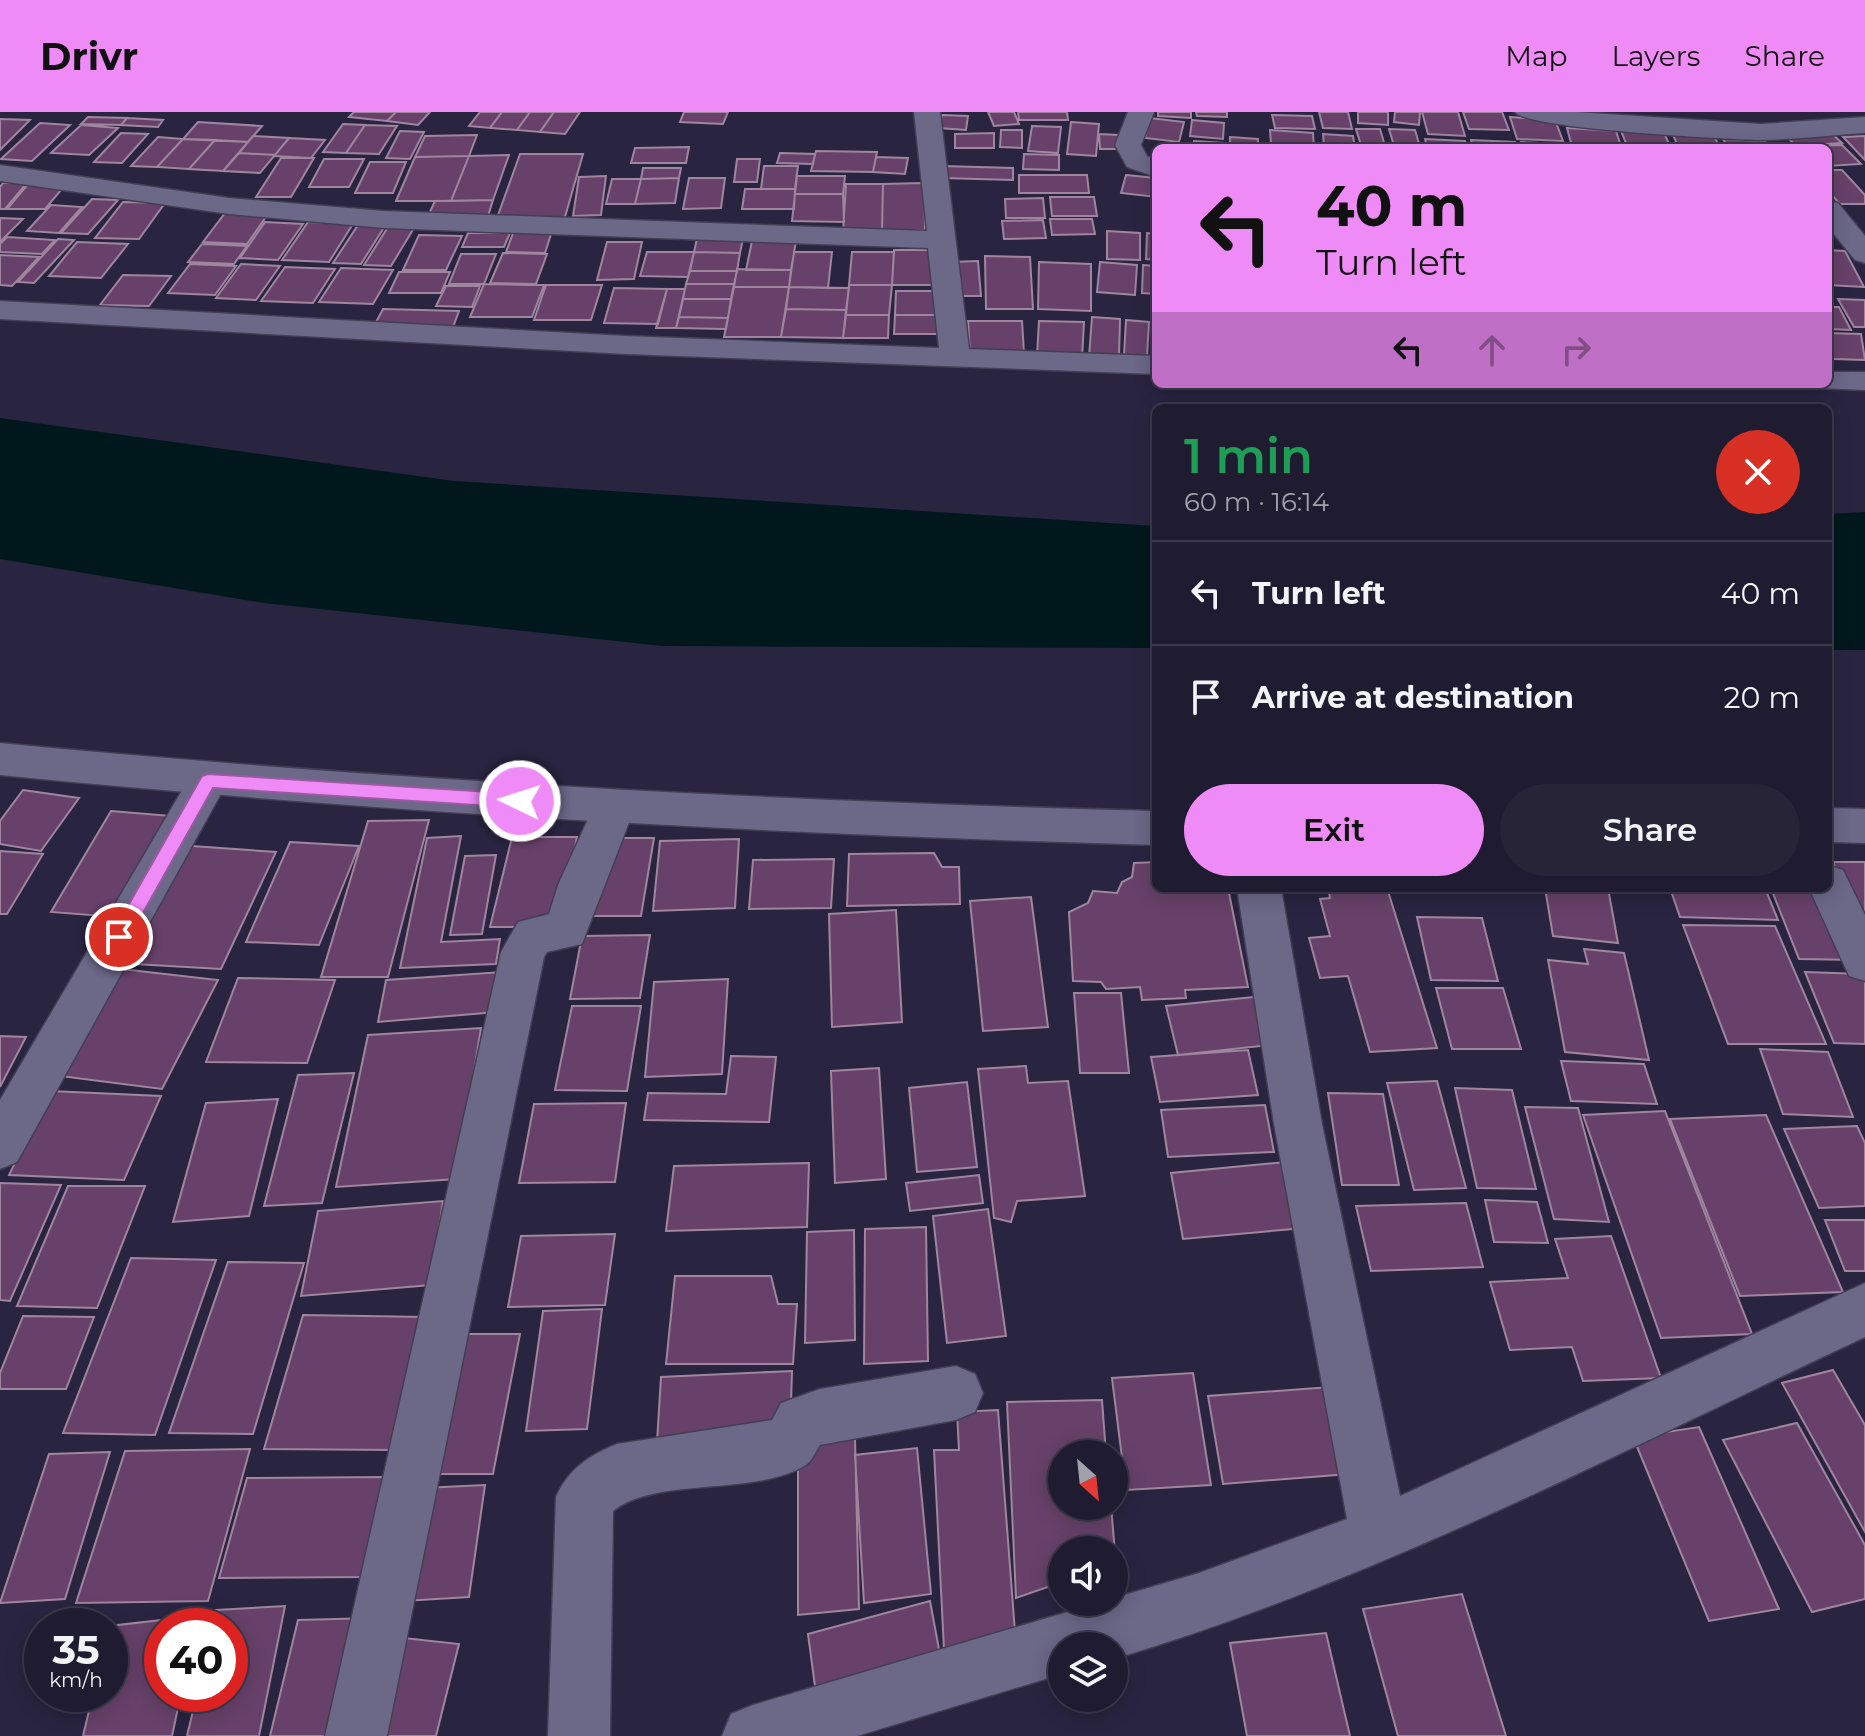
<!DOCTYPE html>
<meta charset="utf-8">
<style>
body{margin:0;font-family:Montserrat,sans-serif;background:#272438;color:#f1f3f6;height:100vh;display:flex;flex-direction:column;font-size:30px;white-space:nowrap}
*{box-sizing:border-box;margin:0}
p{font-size:26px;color:#a1a1ab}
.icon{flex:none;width:44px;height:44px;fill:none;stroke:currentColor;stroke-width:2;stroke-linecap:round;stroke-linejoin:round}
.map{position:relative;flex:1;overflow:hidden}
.drawer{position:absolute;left:1152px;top:292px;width:680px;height:488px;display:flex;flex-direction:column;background:#1f1b30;border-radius:12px;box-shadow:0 4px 20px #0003,0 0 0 2px #3c394c}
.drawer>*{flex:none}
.guide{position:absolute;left:1152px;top:32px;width:680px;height:244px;border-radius:12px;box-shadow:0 4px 20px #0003,0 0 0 2px #3c394c;background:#ef8bf7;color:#111;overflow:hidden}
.needle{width:52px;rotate:153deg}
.controls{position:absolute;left:1048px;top:1328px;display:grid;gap:16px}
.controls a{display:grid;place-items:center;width:80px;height:80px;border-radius:50%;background:#1f1b30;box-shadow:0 4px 20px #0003,0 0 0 2px #3c394c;font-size:40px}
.speed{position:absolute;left:24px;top:1496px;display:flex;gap:16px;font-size:40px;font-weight:700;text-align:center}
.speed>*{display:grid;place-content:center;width:104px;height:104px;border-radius:50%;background:#1f1b30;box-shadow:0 4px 20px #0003,0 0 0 2px #3c394c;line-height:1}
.speed small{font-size:20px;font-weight:400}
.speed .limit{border:12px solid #d22;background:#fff;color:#111}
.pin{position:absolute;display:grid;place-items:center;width:68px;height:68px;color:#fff;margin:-34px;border:4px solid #fff;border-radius:50%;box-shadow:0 2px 8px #0007}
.me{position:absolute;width:88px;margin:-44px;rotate:274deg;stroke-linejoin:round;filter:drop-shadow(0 0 6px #0008)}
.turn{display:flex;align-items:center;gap:28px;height:168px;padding:0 32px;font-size:36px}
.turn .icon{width:104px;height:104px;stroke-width:2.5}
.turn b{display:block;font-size:56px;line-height:68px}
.lanes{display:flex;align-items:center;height:76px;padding:0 32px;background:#0003;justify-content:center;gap:40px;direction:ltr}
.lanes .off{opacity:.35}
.round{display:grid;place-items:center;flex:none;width:84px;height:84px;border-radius:42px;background:#272438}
.summary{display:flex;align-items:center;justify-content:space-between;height:136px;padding:0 32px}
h1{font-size:48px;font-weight:600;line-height:60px;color:#1e9e55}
.primary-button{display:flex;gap:16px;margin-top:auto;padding:16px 32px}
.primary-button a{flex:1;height:92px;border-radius:48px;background:#ef8bf7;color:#111;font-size:32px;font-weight:600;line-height:92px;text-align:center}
.primary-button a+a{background:#272438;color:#f1f3f6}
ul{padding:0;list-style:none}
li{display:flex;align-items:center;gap:24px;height:104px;padding:0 32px;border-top:2px solid #3c394c}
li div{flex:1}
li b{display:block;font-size:30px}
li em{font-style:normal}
header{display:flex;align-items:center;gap:48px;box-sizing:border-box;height:112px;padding:0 40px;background:#ef8bf7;color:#111}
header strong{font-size:38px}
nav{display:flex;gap:44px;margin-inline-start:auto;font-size:28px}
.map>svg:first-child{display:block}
.water{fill:#00181b}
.building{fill:#674169;stroke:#9f85a0;stroke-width:2}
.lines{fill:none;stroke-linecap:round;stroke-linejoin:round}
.minor-casing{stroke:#433e55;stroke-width:3}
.tertiary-casing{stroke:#433e55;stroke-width:3}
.minor{fill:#6b6888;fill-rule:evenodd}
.tertiary{fill:#6b6888;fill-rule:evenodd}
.route{fill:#ef8bf7;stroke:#9b5aa1;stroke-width:2}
</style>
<header>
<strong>Drivr</strong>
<nav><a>Map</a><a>Layers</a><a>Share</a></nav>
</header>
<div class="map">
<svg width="1865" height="1624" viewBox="0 0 1865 1624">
<rect width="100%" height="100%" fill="#292440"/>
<path class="water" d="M0,306l454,63 702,45v122l-494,-2 -398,-43 -264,-44z
M1865,400v138h-37v-136z"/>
<path class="building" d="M354,0h42l-9,9 -38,-4z
M396,0h34l-12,13 -31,-4z
M480,0h22l-12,16 -21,-2z
M502,0h28l-13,18 -27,-2z
M530,0h24l-14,20 -23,-2z
M554,0h26l-15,22 -25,-2z
M684,0h44l-5,12 -43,-2z
M988,0h26l5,12 -25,2z
M1018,0h49l1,8h-49z
M1158,0h33v6l-33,-2z
M1196,0h31v5l-30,-1z
M1319,0h29l4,17 -29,-1z
M1358,0h30v13l-30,-2z
M1395,0h25l-1,13 -25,-3z
M1422,0h36l7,24 -37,-2z
M1463,0h39l7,18 -40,-1z
M942,3l26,1 -2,14 -27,-2z
M1272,3l40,1 3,13 -40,-1z
M88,5l39,1 -6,7 -40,-1z
M1510,5l45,3 8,21 -46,-2z
M127,6l36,2 -5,7 -37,-2z
M1150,6l34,4 -5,20 -34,-4z
M0,7l30,1 -30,30z
M1192,8l32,3 -1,16 -33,-3z
M198,10l64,4 -14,16 -65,-3z
M1071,10l28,2 -3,32 -29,-2z
M40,11l30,2 -38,36 -31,-2z
M343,12l22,1 -19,28 -23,-1z
M81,13l37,3 -29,27 -38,-2z
M365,13l32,1 -18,28 -33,-1z
M1032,14l29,1 -3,26 -30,-2z
M1567,16l49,3 5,15 -50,-3z
M1356,17h24l5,17 -24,-1z
M1389,17l26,1 5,17 -26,-1z
M1001,18h21v18l-22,-1z
M1270,18l43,3 1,15 -43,-3z
M400,19l24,1 -14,27 -24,-1z
M1621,19l43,2 7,15h-43z
M121,21l27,1 -26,29 -28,-1z
M994,21v15h-39v-14z
M1831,21l11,10 -46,3 -10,-10z
M1099,22l20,1 1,14h-20z
M1323,22l30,2 2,12 -31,-2z
M477,23l-8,21 -54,1 10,-21z
M1673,23l41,2 7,11h-42z
M253,24l36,2 -14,17 -36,-2z
M1865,24v24l-22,-23z
M158,25l25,2 -26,28 -26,-1z
M1230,25l28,2v9h-28z
M289,26l36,2 -14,18 -37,-2z
M183,27l32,1 -26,29 -32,-2z
M1425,27l40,2 2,7h-40z
M1723,27l42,2 5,7h-42z
M215,28l33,2 -25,29 -34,-2z
M1471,28l44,2 2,6h-44z
M1194,29l31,2v5h-32z
M1521,30l41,2 1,4h-40z
M1842,33l19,19 -33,2v-18l-35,-1z
M689,35l-3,16h-55l4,-15z
M816,39l61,1 -4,20 -62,-1z
M239,41l36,2 -15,18 -37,-2z
M780,41l35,1 -2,10 -36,-1z
M520,42h63l-18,63 -68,1z
M1024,42l35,1v15l-36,-1z
M509,43l-16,45 -42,1 18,-45z
M469,44l-18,45h-55l19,-44z
M876,45l32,1 -3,16 -32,-2z
M281,46h33l-23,39h-35z
M324,47h40l-15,28h-40z
M737,47h23l-3,23h-23z
M370,50h36l-13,31h-38z
M764,54h34l-3,23h-34z
M943,54l70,2v12l-71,-2z
M643,56h38l-2,10 -38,1z
M1828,58h14l23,25v9h-25l-12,-13z
M1019,63h68l2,18h-70z
M1126,63l30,3v19l-35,-4z
M606,64l-5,39 -28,1 6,-39z
M797,64h48l-2,18h-48z
M679,66l-4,25 -40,1 6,-25z
M689,66h36l-4,30 -38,1z
M612,67h29l-6,25h-29z
M3,71h24l-22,26h-5v-22z
M29,71h38l-22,26h-38z
M924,71l1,47 -43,1 1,-47z
M846,72h37l-1,47 -39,1z
M745,77h50l-1,20h-52z
M795,82h48l1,28 -52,-1z
M1050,85h44l3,19h-45z
M1043,86l2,20h-39l-1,-19z
M92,87l26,1 -30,34 -27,-1z
M493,88l-5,16h-60l7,-15z
M123,90l42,1 -26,36 -44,-1z
M51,93l31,2 -23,26 -32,-2z
M225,101l43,1 -21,30 -44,-2z
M0,106l23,1 -23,23z
M1050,107h42l3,15 -43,1z
M1043,108l3,18 -42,1 -2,-18z
M265,110l38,2 -25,36 -38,-2z
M308,110l45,2 -24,38 -47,-2z
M358,113l27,1 -24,38 -28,-1z
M388,115l26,1 -23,38 -27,-1z
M515,116h38l-8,25 -39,-1z
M1107,119l33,2v27l-33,-1z
M468,121h42l-6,14h-42z
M1147,121l9,1v26l-10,-1z
M698,122h46l-4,19 -46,-1z
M419,123l43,1 -16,34h-43z
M7,125l48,3 -13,14 -42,-2v-8z
M58,127l16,1 -40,43 -16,-1z
M752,129h44l-5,29h-45z
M77,130l51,2 -27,34 -52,-2z
M607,130h35l-8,37 -37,1z
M202,132l45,2 -13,18 -46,-2z
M894,138h40l-1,35h-41z
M1828,138l17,1 19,36 -36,-2z
M647,140h47l-6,25 -48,-1z
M694,140l46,1 -3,18h-47z
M794,140h38l-4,36 -39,-1z
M852,140h42l-2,33h-43z
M503,141l44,1 -11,30 -46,-1z
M461,142h35l-12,30h-35z
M0,143l39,2 -27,29 -12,-1z
M985,144l45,1 3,52h-47z
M978,149l3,35h-28l-2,-34z
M1039,150l52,2v47l-53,-2z
M1100,150l37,3 -2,30 -38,-3z
M190,152l46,2 -21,29 -47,-2z
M241,152l39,2 -24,34 -40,-2z
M1143,153l13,1v28l-14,-1z
M285,155l50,2 -22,34 -52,-2z
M341,156l25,1 27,1 -20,34 -54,-2z
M737,157l54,1 -2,17h-55z
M690,159h47l-3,13h-48z
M399,160h51l-9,21h-52z
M123,163l48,1 -22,30 -49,-1z
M484,172l45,1h15l-12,32h-62z
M686,172h48l-3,15h-48z
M546,173h56l-11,35h-57z
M849,173h43l-3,30h-43z
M446,174h34l-8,21 -36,-1z
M734,175h55l-8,50h-57z
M789,175l60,1 -3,22 -60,-1z
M614,176l53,1 -9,35 -54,-1z
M667,177h18l-9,39h-20z
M896,179h43v24h-44z
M683,187h48l-3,19 -49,-1z
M1838,187l27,1v27h-11z
M1828,195h11l12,23 -23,-1z
M383,197l76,2 -6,16 -78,-3z
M786,197l60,1 -3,28 -62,-1z
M846,203h43l-1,23h-45z
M895,203h44l-1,19h-44z
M679,205l49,1 -2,11 -50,-1z
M1092,205l28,2 -1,40 -30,-2z
M1126,208l23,2 -2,35 -23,-2z
M968,209h54l2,32 -54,1z
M1039,209l45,1 -2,36 -45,-2z
M1828,221l33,1 4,26 -32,-1 -5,-9z
M23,678l56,8 -38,53 -41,-7v-23z
M111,699l61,5 -56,101 -65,-5z
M429,708l-41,157h-67l47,-156z
M461,724l-20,106 59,-3 -4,25 -96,4 27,-130z
M512,725h65l-18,90h-69z
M603,726h51l-13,78h-52z
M739,727l-4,69 -82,3 7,-70z
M290,730l69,4 -40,99 -73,-3z
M178,733l98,7 -55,117 -104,-6z
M0,739l43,3 -36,60h-7z
M934,741l8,14h17l1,37 -113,2 2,-52z
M496,743l-14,79 -32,1 15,-79z
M834,747l-3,49 -82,1 4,-49z
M1156,750v26h72l20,99 -63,3 1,8 -44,2 -2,-13 -34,2 -5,-7 -28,-1 -4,-69 19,-9 5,-12 24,2 5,-11 10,-5 2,-14z
M1833,750h32v72z
M1328,776h59l50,160 -67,4 -22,-76 -28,2 -11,-40 21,-2 -10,-37 10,-1z
M1545,776h63l10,55 -65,-7z
M1670,776h95l13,32 -98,-3z
M1772,779l55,1 30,68 -58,-1z
M1031,785l17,130 -65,4 -13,-130z
M896,798l6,112 -70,5 -3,-113z
M1417,805l65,1 16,63 -67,-1z
M1683,813l92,1 51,118h-98z
M650,823l-10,63 -70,1 12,-63z
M1584,837l40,4 25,107 -84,-8 -17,-92 40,4z
M121,857l97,11 -56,109 -102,-13z
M502,860l-5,40 -119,10 8,-42z
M1805,860l57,2 3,8v62l-31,-1z
M238,866l97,2 -28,83 -101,-1z
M728,867l-6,95 -77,3 9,-95z
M1436,876h67l18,61h-69z
M1074,881h47l8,80h-49z
M1263,884l15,48 -100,11 -12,-49z
M572,894h69l-14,85 -72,-1z
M481,916l-24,151 -121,8 32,-152z
M0,924l26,1 -26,50z
M1760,937l68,3 25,65 -70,-3z
M1248,938l10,45 -98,7 -9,-45z
M731,944l45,1 -7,65 -125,-2 4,-27 78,1z
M1561,949l83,3 13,40 -86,-3z
M1026,954l2,17 40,-2 17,115 -68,5 -6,21 -17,-4 -16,-149z
M879,956l7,111 -51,4 -4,-112z
M354,961l-32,130 -58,3 34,-131z
M1437,969l29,107 -52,2 -27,-107z
M967,970l10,85 -60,5 -8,-84z
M1455,976l57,2 24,99 -59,-1z
M50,979l111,5 -37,84 -115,-5z
M1328,981l55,1 16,91h-57z
M278,987l-29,117 -76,6 33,-119z
M626,991l-11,79 -96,1 15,-79z
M1265,993l9,47 -106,5 -7,-47z
M1525,995l53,1 31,114 -55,-3z
M1665,999l87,223 -91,4 -78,-223z
M1766,1003l77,177 -103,4 -70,-177z
M1857,1014l8,17v63l-46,2 -35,-79z
M1286,1050l18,66 -121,11 -12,-66z
M809,1051l-2,64 -141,4 8,-65z
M979,1063l4,28 -73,8 -4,-28z
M0,1071l61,2 -51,116 -10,-1z
M68,1074h77l-48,122 -80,-2z
M1485,1088l52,2 11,41 -54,-1z
M443,1089l-12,84 -130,11 17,-85z
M1466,1091l17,64 -112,4 -15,-65z
M988,1097l18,127 -59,7 -14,-127z
M1825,1108h40v51h-20z
M926,1115l2,134 -64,3 1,-135z
M854,1118l1,110 -50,3 2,-111z
M615,1122l-10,71 -97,2 13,-71z
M1611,1124l50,142 -78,3 -11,-34 -62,3 -20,-68 78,-4 -13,-39z
M131,1146l85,2 -61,175 -92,-2z
M228,1150l76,1 -51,171 -84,-1z
M675,1164h96l7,28h19l-4,60h-127z
M602,1197l-15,120 -61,2 17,-120z
M303,1203l123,2 -31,133 -131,-1z
M23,1204l71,1 -28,72h-66v-16z
M461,1222h59l-27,140h-62z
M1833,1258l32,55v107l-83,-149z
M792,1259l-2,65 -133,6 4,-65z
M1193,1261l18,112 -85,5 -14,-112z
M1330,1275l19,87 -126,10 -15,-88z
M1102,1288l4,54h-44v52h49l5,58 -2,-14h-52v32l-46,16 -9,-196z
M998,1298l18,235 -72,5 -10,-200h25l-2,-38z
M1797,1311l68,122v54l-53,13 -89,-172z
M1699,1315l80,182 -70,12 -76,-184z
M855,1326l4,171 -61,6v-173z
M917,1336l14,146 -67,9 -9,-148z
M250,1337l-42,152 -132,2 49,-152z
M110,1340l-45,147 -65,4 49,-149z
M386,1365l-22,100 -145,1 28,-100z
M485,1373l-16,112 -65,4 18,-113z
M1462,1482l44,142h-108l-35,-127z
M930,1489l11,59 -125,34 -8,-60z
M285,1494l-26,130h-72l10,-42h33v-68h-18l4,-16z
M198,1504l-2,10h-34v68h19l-9,42h-89l10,-42h17l-1,-68z
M373,1506l-25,118h-78l28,-116z
M1326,1521l24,103h-103l-17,-93z
M395,1525l64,7 -23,92h-69z"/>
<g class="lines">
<g class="minor-casing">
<path id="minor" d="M914,0h26l29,237 187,7v18l-530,-20 -626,-35v-18l626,35 313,12 -11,-100 -544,-20 -155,-14 -229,-33v-16l229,33 155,13 543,20z
M1128,0h26l-13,33 6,11 9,4v17l-29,-10 -12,-22z
M1515,0h61l185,12 104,-7v16c-35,2 -70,7 -105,7 -32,-1 -233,-11 -245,-28z
M1828,89l10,2 27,33v27l-10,-3 -27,-33z
M1828,260h37v18l-48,-2 -3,-4h14z
M208,653l14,5 6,11 -211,381 -17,7v-69l194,-330z
M614,679l15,4 6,12 -53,137 -35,8 -3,5 -157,779h-62l176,-784 17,-30 31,-8 9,-29 41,-90z
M1828,753l15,5 22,45v66l-16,-5 -40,-88h19z
M1237,776h44l41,236 78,372 465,-213v54c-247,116 -489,243 -751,322v-13h-52v28l-205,62h-135l9,-22 22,-9 348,-103h13v-4l85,-25 148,-54 -73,-395z
M956,1254l19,8 8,19 -8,19 -19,8 -136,25c-4,6 -8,16 -14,20 -52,32 -149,11 -193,46l-3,225h-62l8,-239c12,-28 34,-42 61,-53l155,-24 9,-17 39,-14z"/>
</g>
<g class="tertiary-casing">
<path id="tertiary" d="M0,631c385,37 770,58 1156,68v34c-386,-11 -771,-32 -1156,-70z
M1828,696l37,1v34l-37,-1z"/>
</g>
<use href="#minor" class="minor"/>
<use href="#tertiary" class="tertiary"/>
</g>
<path class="route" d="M208,662l312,20 9,7 -9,7 -307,-20 -87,155h-13v-11l89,-156z"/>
</svg>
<div class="controls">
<a><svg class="needle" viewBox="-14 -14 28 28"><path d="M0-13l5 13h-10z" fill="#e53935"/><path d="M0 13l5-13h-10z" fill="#a1a1ab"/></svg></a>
<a><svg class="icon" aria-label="sound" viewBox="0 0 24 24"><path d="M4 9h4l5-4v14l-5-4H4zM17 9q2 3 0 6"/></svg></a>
<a><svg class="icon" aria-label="layers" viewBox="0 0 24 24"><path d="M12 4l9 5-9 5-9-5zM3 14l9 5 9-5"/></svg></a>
</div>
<div class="speed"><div>35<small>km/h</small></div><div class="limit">40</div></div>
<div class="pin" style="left:119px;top:825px;background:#d93025"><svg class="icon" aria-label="arrive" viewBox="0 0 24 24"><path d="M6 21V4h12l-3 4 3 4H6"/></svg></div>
<svg class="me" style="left:520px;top:689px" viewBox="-20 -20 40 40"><circle r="17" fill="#ef8bf7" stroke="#fff" stroke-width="3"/><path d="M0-11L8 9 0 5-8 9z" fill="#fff"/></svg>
<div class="guide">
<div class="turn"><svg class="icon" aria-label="left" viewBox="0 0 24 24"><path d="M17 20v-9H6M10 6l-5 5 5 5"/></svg><div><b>40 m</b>Turn left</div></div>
<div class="lanes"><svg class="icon" aria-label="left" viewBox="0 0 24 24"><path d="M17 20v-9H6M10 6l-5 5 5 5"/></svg><svg class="icon off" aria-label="ahead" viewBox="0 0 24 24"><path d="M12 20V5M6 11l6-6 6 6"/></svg><svg class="icon off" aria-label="right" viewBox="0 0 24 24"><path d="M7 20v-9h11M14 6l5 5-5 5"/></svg></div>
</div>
<section class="drawer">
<div class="summary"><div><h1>1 min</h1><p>60 m · 16:14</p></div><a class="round" style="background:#d93025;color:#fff"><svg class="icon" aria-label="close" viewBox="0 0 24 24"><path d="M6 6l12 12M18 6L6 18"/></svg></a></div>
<ul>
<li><svg class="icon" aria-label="left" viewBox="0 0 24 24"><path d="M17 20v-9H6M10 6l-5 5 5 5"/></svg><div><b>Turn left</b></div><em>40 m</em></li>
<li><svg class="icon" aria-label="arrive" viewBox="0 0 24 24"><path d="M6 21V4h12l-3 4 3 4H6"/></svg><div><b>Arrive at destination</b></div><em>20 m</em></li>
</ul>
<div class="primary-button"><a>Exit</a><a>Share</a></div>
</section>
</div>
